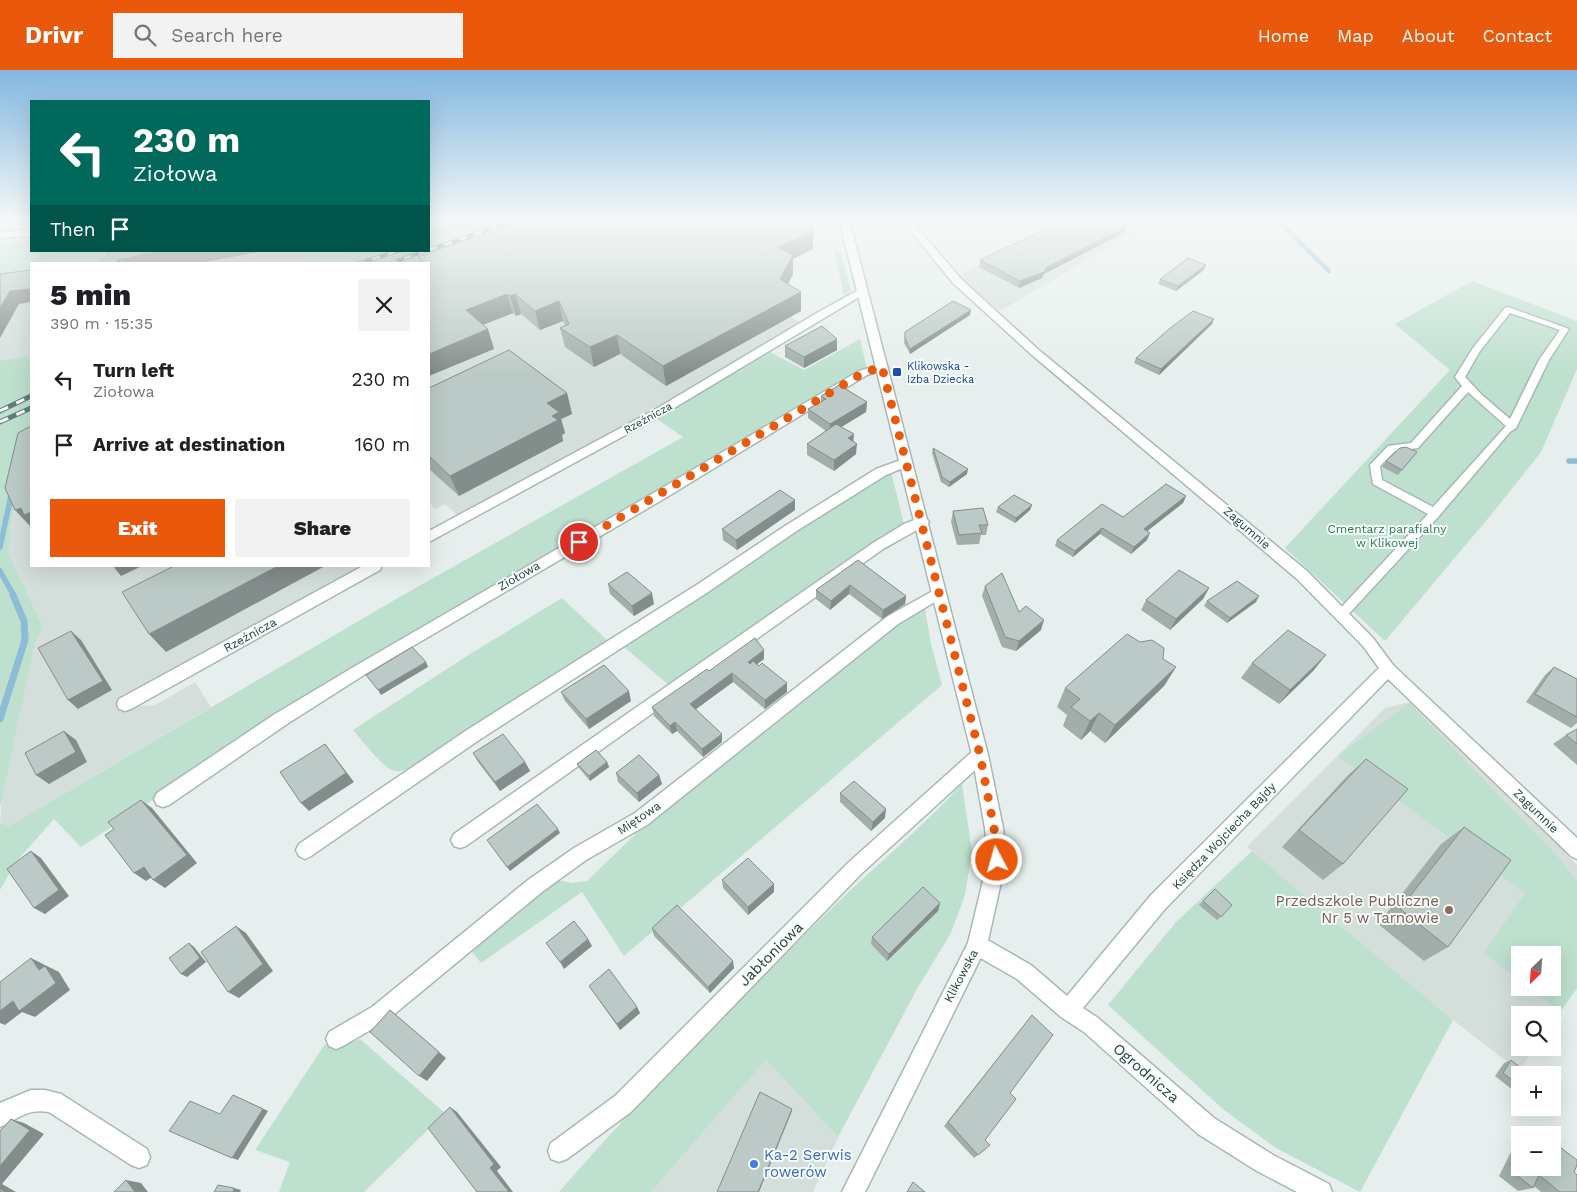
<!DOCTYPE html>
<meta charset="utf-8">
<style>
body{margin:0;font-family:"Work Sans",sans-serif;background:#f2f2f2;color:#202124;height:100vh;display:flex;flex-direction:column;font-size:19px;white-space:nowrap}
*{box-sizing:border-box;margin:0}
p{font-size:16px;color:#757577}
.icon{flex:none;width:28px;height:28px;fill:none;stroke:currentColor;stroke-width:2;stroke-linecap:round;stroke-linejoin:round}
.map{position:relative;flex:1;overflow:hidden}
.drawer{position:absolute;left:30px;top:192px;width:400px;height:305px;display:flex;flex-direction:column;background:#fff;border-radius:0px;box-shadow:0 5px 20px #0002}
.drawer>*{flex:none}
.guide{position:absolute;left:30px;top:30px;width:400px;height:152px;border-radius:0px;box-shadow:0 5px 20px #0002;background:#00695c;color:#fff;overflow:hidden}
.needle{width:32px;rotate:205deg}
.buttons{position:absolute;left:1511px;top:876px;display:grid;gap:10px}
.buttons a{display:grid;place-items:center;width:50px;height:50px;border-radius:0px;background:#fff;box-shadow:0 5px 20px #0002;font-size:25px}
.pin{position:absolute;display:grid;place-items:center;width:42px;height:42px;color:#fff;margin:-21px;border:2px solid #fff;border-radius:50%;box-shadow:0 1px 5px #0007}
.me{position:absolute;width:55px;margin:-28px;rotate:354deg;stroke-linejoin:round;filter:drop-shadow(0 0 4px #0008)}
.turn{display:flex;align-items:center;gap:18px;height:105px;padding:0 20px;font-size:22px}
.turn .icon{width:65px;height:65px;stroke-width:2.5}
.turn b{display:block;font-size:35px;line-height:42px}
.then{display:flex;align-items:center;height:48px;padding:0 20px;background:#0003;gap:10px;font-size:19px}
.round{display:grid;place-items:center;flex:none;width:52px;height:52px;border-radius:0px;background:#f2f2f2}
.summary{display:flex;align-items:center;justify-content:space-between;height:85px;padding:0 20px}
h1{font-size:30px;font-weight:800;line-height:38px}
.cta{display:flex;gap:10px;margin-top:auto;padding:10px 20px}
.cta a{flex:1;height:58px;border-radius:0px;background:#ea580c;color:#fff;font-size:20px;font-weight:800;line-height:58px;text-align:center}
.cta a+a{background:#f2f2f2;color:#202124}
ul{padding:0;list-style:none}
li{display:flex;align-items:center;gap:15px;height:65px;padding:0 20px}
li div{flex:1}
li b{display:block;font-size:19px}
li em{font-style:normal}
header{display:flex;align-items:center;gap:30px;box-sizing:border-box;height:70px;padding:0 25px;background:#ea580c;color:#fff}
header strong{font-size:24px}
nav{display:flex;gap:28px;margin-inline-start:auto;font-size:18px}
.search{width:350px;height:45px;background:#f2f2f2;display:flex;align-items:center;gap:12px;box-sizing:border-box;padding:0 18px;border-radius:0px;color:#757577;font-size:19px}
.map>svg:first-child{display:block}
.built{fill:#d4dfdc;fill-rule:evenodd}
.green{fill:#bee0ce}
.lines{fill:none;stroke-linecap:round;stroke-linejoin:round}
.stream-far2{stroke:#8dbcd5;stroke-width:4.5}
.stream-far1{stroke:#8dbcd5;stroke-width:5.5}
.stream{stroke:#8dbcd5;stroke-width:7}
.pedestrian-casing{stroke:#a8b8b6;stroke-width:3}
.minor-casing{stroke:#a8b8b6;stroke-width:3}
.tertiary-casing{stroke:#a8b8b6;stroke-width:3}
.secondary-casing{stroke:#a3bbb8;stroke-width:3}
.pedestrian{fill:#fff;fill-rule:evenodd}
.minor{fill:#fff;fill-rule:evenodd}
.tertiary{fill:#fff;fill-rule:evenodd}
.secondary{fill:#fff;fill-rule:evenodd}
.rail-far1-casing{stroke:#5e7d7b;stroke-width:4}
.rail-casing{stroke:#5e7d7b;stroke-width:5}
.rail-far1{stroke:#f7fbfa;stroke-width:2.5;stroke-dasharray:8;stroke-linecap:butt}
.rail{stroke:#f7fbfa;stroke-width:3;stroke-dasharray:9;stroke-linecap:butt}
.wall{fill:#a1aeaa}
.shaded-wall{fill:#838d8b}
.building{fill:#bbcac6;stroke:#838d8b}
.route{stroke:#ea580c;stroke-width:9;stroke-dasharray:0 16.2}
.transit-dot{fill:#1a4fb4;stroke:#f7fbfa;stroke-width:2}
.education-dot{fill:#8d6e63;stroke:#f7fbfa;stroke-width:2}
.shop-dot{fill:#3f7fe0;stroke:#f7fbfa;stroke-width:2}
.labels{text-anchor:middle;dominant-baseline:central;stroke-width:4;stroke-linejoin:round;paint-order:stroke}
.far-transit-label{font-size:11px;fill:#164399;stroke:#f7fbfa;text-anchor:start}
.far-street-label{font-size:11px;fill:#234240;stroke:#f7fbfa}
.street-label{font-size:12px;fill:#234240;stroke:#f7fbfa}
.park-label{font-size:12px;fill:#2c7b59;stroke:#f7fbfa}
.near-education-label{font-size:15px;fill:#785e54;stroke:#f7fbfa;text-anchor:end}
.near-street-label{font-size:15px;fill:#234240;stroke:#f7fbfa}
.near-shop-label{font-size:15px;fill:#366cbe;stroke:#f7fbfa;text-anchor:start}
</style>
<header>
<strong>Drivr</strong>
<div class="search"><svg class="icon" aria-label="search" viewBox="0 0 24 24"><circle cx="10" cy="10" r="6"/><path d="M15 15l6 6"/></svg>Search here</div>
<nav><a>Home</a><a>Map</a><a>About</a><a>Contact</a></nav>
</header>
<div class="map">
<svg width="1577" height="1122" viewBox="0 0 1577 1122">
<rect width="100%" height="100%" fill="#e6efed"/>
<path class="built" d="M429,149h53l-53,12z
M1070,149h87l-157,92 -42,-35z
M487,165l223,36 90,51 -159,94 -183,100 -13,-12 -10,5 -6,-6v-239h-24z
M139,181h212l-59,13h-167z
M31,211v75l-31,4v-76z
M31,386v110h334l-229,128 5,12 14,-1 40,-23 16,25 -202,119 -9,-3 3,-36 31,-141 9,-19 -34,-73 2,-32 12,-51z
M1410,632l141,135 26,28v123l-24,34 -1,-7h-32v33h15l-16,23 -66,-51 -206,-173 138,-139zM1520,885h32v33h-32z
M766,990l72,77 -25,55h-162z"/>
<path class="green" d="M482,149h55l-132,45h-113l59,-13h78v-20z
M31,171v10h108l-14,13h-94v17l-31,-3v-36z
M834,181l6,1 11,39 -7,4z
M1472,211l105,40v48l-36,83 -46,58 -110,131 -100,-93 165,-178 -55,-46z
M860,269l7,30 -38,19 -390,231 -169,104 -189,124 -27,-28 -39,44 -15,27v-67l9,3 387,-227 287,-162 -26,-18 111,-68 36,19z
M31,286v100l-8,15 -12,51 -2,32 34,73 -9,19 -34,162v-448z
M891,401l13,54 -233,162 -48,-41 182,-122z
M562,528l46,43 -181,117c-8,4 -22,15 -32,13 -12,-2 -33,-31 -42,-41l117,-76z
M925,539l6,35 11,41 -318,271 -42,-64 -101,71 -11,-14 87,-69 15,3 15,-2 61,-59 248,-198 17,-11z
M1409,633l145,149 23,29v107l-17,24 -31,-24h23v-33h-32v26l-36,-28 41,-60 -187,-137z
M962,714l10,68 -7,43 -14,38 -34,56 -79,148 -72,-77 -115,132h-92c87,-100 180,-194 275,-286 42,-41 88,-78 128,-122z
M1252,781l201,169 -93,172 -84,-44 -52,-38 -116,-105 68,-83z
M360,969l85,74 -81,79h-85l11,-30 -35,-12 70,-106 13,5z"/>
<g class="lines">
<path class="stream-far2" d="M1276,149l53,52"/>
<path class="stream-far1" d="M1569,391h8
M0,477l12,-56
M0,501l14,25"/>
<path class="stream" d="M0,649l25,-79 -1,-19 -11,-26"/>
<g class="pedestrian-casing">
<path id="pedestrian" d="M1508,237l61,22 -20,31 -33,68 -6,4 -71,84 -94,102h-8l-2,-3 2,-3 91,-98 -55,-30 -3,-19 18,-19 23,-3 51,-57 -7,-9 18,-29 32,-40zM1510,243l50,17 -21,30 -29,59 -28,-24 -17,-18 15,-26zM1468,322l38,34 -73,81 -51,-27 -2,-14 15,-15 23,-3z"/>
</g>
<g class="minor-casing">
<path id="minor" d="M901,149h9l51,60 79,72 267,220 66,67 20,27 184,173v21l-6,-3 -183,-177 -223,230 -82,99 15,10 116,100 59,37 56,29 3,8h-35l-40,-21 -59,-37 -114,-102 -23,-15 -44,-38 -47,-27 -3,-7 3,-7 7,-3 7,3 47,27 36,31 84,-101 228,-227 -16,-22 -66,-67 -265,-224 -79,-72z
M862,218l4,1v4l-202,121 -235,128v-11l227,-122 159,-95z
M882,294l6,3 -2,2 -19,6 -200,122 -300,176 -80,51 -118,81 -6,2 -6,-2 -3,-6 3,-6 118,-79 82,-49 300,-174 202,-120z
M906,388l6,4 -2,3 -24,10 -91,57 -87,60 -229,148 -168,116 -6,3 -6,-3 -3,-6 3,-6 168,-114 231,-146 87,-58 91,-57z
M922,447l5,2 2,3c-2,3 -39,23 -46,27l-417,297 -6,2 -6,-2 -3,-6 3,-6 419,-291 31,-19z
M363,496h19l-2,4 -249,139 -6,2 -6,-2 -2,-5 2,-5z
M938,518l5,1 2,4 -2,4 -45,27 -251,201 -61,35 -44,32 -156,129 -43,25 -7,3 -7,-3 -3,-7 3,-7 43,-25 156,-127 46,-32 61,-35 253,-197z
M980,678l6,2 2,5 -2,5 -125,114 -230,238 -64,47 -8,3 -8,-3 -3,-8 3,-8 64,-47 234,-234 125,-112z
M31,1020h14l16,4 86,55 3,8 -3,8 -8,3 -8,-3 -82,-53c-23,-4 -30,7 -49,15v-24z"/>
</g>
<g class="tertiary-casing">
<path id="tertiary" d="M839,149h10l139,536 15,73 3,32 -19,85 -122,247h-23l126,-249 20,-83 -3,-32 -13,-73z"/>
</g>
<g class="secondary-casing">
<path id="secondary" d="M31,160v6l-31,2v-6z"/>
</g>
<use href="#pedestrian" class="pedestrian"/>
<use href="#minor" class="minor"/>
<use href="#tertiary" class="tertiary"/>
<use href="#secondary" class="secondary"/>
<g class="rail-far1-casing">
<path id="rail-far1" d="M429,180l91,-31
M357,194l41,-13
M389,194l35,-13"/>
</g>
<g class="rail-casing">
<path id="rail" d="M0,341l31,-15
M0,352l31,-14"/>
</g>
<use href="#rail-far1" class="rail-far1"/>
<use href="#rail" class="rail"/>
</g>
<path class="wall" d="M813,149v30l-20,10v15l-5,10 13,8v19l-135,75 -46,-32 -26,13 -29,-20 -5,-19 5,-3 -2,-4 -23,9 -19,-16 -5,2 -3,-3 -30,12 11,24 -65,-85h-9l-2,-7z
M1125,162l-81,42 -2,4 -23,10 -40,-21 1,-7z
M1204,200l-28,21 -18,-7 2,-5z
M970,245l-60,39 -6,-11 1,-11z
M1212,254l-53,51 -25,-12 2,-5z
M785,276l52,4 -33,18 -19,-11z
M429,318l138,5 5,21 -11,5 4,14 -3,2 1,6 -104,55 -30,-27z
M821,326l46,6 -1,10 -25,15 12,15 3,12 -22,17 -27,-16v-11l19,-13 -18,-13v-9l13,-7z
M933,378l34,26 -18,13 -8,-5 -9,-29z
M1417,382l-19,23 -16,-8 4,-6z
M1186,426l-3,7 -36,28v9l-16,14 -31,-20 -27,23 -18,-11 2,-6z
M1032,435l-2,5 -15,13 -19,-11 2,-5z
M795,440l-58,40 -14,-10 -1,-11z
M953,441l35,14 -2,10h-5l-2,9 -22,1 -6,-23z
M858,490l48,36 -1,8 -23,15 -33,-25 -19,16 -14,-11v-9z
M608,514l46,20 -20,12 -24,-22z
M985,516l56,44 -25,21 -14,-4 -20,-51z
M1209,518l-6,11 -33,31 -29,-20 5,-10z
M1207,531l49,1 -29,21 -23,-17z
M764,589l-7,5 30,28 -22,17 -32,-27 -37,27 26,33 -19,15 -26,-26 -5,3 -18,-18 -2,-9 57,-36z
M1163,589l13,8 -12,19 -59,57 -15,-12 -9,9 -18,-14 4,-11 -10,-8 8,-19z
M1252,593l62,7 -35,34 -38,-26z
M1554,597l23,12v44l-6,5 -45,-26 19,-27z
M561,622l70,9 -42,28 -24,-28z
M1577,659v36l-24,-21 13,-9z
M473,683l52,9 5,9 -30,20 -22,-29z
M1366,689l-23,105 -20,16 -41,-33 65,-71z
M607,692l2,5 -19,14 -11,-13 -2,-4z
M616,703l43,2 3,9 -23,18 -21,-20z
M840,723l45,25 -14,13 -31,-29z
M1464,757l-16,120 -24,14 -46,-37 63,-80z
M722,810l52,4v8l-26,23 -25,-27z
M1215,819l17,16 -15,15 -18,-15z
M940,833l-2,8 -51,50 -16,-17 1,-7z
M652,858l82,40 -24,25 -56,-57z
M589,916l48,21 3,6 -20,17z
M1032,945l-22,78 -25,47 1,9 -12,9 -30,-32z
M1511,990l9,15v20h-1l-24,-19 9,-13z
M1520,1071v27h32v-26h1l21,30 3,20h-36l-7,-6 -1,2 -15,3 -19,-15 17,-34z"/>
<path class="shaded-wall" d="M429,149h11l-11,2z
M813,149v30l-20,10v15l-13,25v-20l-2,-32z
M1127,156l-2,6 -81,42 -2,4 -23,10 1,-7z
M163,181h100l-58,11v1l-3,1h-85v-4z
M1206,195l-2,5 -28,21 2,-5z
M31,219v13l-12,2 -19,34v-30l10,-17z
M801,222v19l-135,75 -3,-20z
M507,224l6,19 -41,16 -6,-19z
M515,224l6,20 -5,2 -6,-20z
M559,231l4,20 -23,9 -5,-19z
M971,240l-1,5 -60,39v-5z
M1214,249l-2,5 -53,51 2,-6z
M488,259l6,20 -65,27v-22z
M617,265l3,19 -26,13 -4,-20z
M837,269v11l-33,18v-11z
M567,323l5,21 -11,5 4,14 -3,2 1,6 -104,55 -9,-20 97,-73z
M867,332l-1,10 -36,22v-10z
M854,364l-1,11 -5,-7z
M857,374l-1,10 -22,17v-11z
M968,399l-1,5 -18,13 1,-5z
M1186,426l-3,7 -42,33 3,-7z
M795,430v10l-58,40 -1,-10z
M1032,435l-2,5 -15,13 1,-5z
M21,438l10,4v15l-16,-17z
M1102,458l-2,6 -27,23 2,-6z
M1150,463l-3,7 -16,14 3,-7z
M113,496h29l-21,10z
M278,496h47l-159,86 -17,-18z
M850,515l-1,9 -19,16 1,-9z
M1209,518l-6,11 -33,31 6,-11z
M652,523l2,11 -20,12 -2,-10z
M906,526l-1,8 -23,15 1,-9z
M1259,526l-3,6 -29,21 3,-5z
M1044,550l-3,10 -25,21 3,-10z
M71,561l10,9 31,50 -34,19 -10,-9z
M764,580v9l-16,12v-9z
M1326,585l-12,15 -35,34 11,-14z
M426,592l2,5 -47,28 -3,-5z
M1176,597l-12,19 -59,57 10,-18z
M732,603l1,9 -41,30 -2,-8z
M787,613v9l-22,17v-9z
M629,621l2,10 -42,28 -3,-10z
M1099,643l-9,18 -9,9 9,-19z
M675,652l2,9 -5,3 -2,-8z
M64,661l12,9 11,22 -38,22 -13,-9z
M722,664v8l-19,15 -1,-8z
M325,674l29,38 -45,29 -8,-8z
M525,692l5,9 -30,20 -5,-9z
M607,692l2,5 -19,14 -1,-5z
M659,705l3,9 -23,18 -2,-9z
M141,730l11,8 45,55 -32,25 -12,-8z
M886,739l-1,9 -14,13 2,-9z
M558,759l2,4 -50,38 -3,-4z
M31,781l10,7 28,38 -24,18 -11,-6z
M144,797l11,8 -9,6 -12,-8z
M774,814v8l-26,23v-8z
M940,833l-2,8 -51,50 2,-7z
M236,856l10,7 27,38 -34,27 -11,-6z
M588,869l4,7 -28,23 -4,-7z
M189,873l5,4 12,15 -19,15 -6,-3z
M31,888l28,14 11,18 -35,27 -13,-5 -17,13 -5,-2v-12l39,-41z
M733,891l1,7 -24,25 -2,-6z
M637,937l3,6 -20,17 -3,-6z
M390,940l56,48 -19,23 -8,-5z
M233,1025l35,16 -30,49 -6,-2z
M450,1037l7,5 44,55 -4,4 16,21h-4l-19,-24z
M792,1039v2l-33,81h-1z
M11,1049l13,4 20,11 -42,50 14,8h-10l-6,-3v-23z
M126,1110l15,3 7,9h-13z
M234,1118l7,2 -1,2h-7z"/>
<path class="building" d="M525,149h288v12l-35,16 15,8 -13,24 21,13 -138,74 -46,-31 -27,12 -30,-19 9,-4 -10,-23 -24,10 -20,-17 -5,2 -3,-2 -41,16 22,19 -59,25v-90h-4l-7,-7z
M1067,149h43l17,7 -81,42 -2,4 -24,9 -40,-21z
M112,181h51l-46,9v4h-19z
M1188,188l18,7 -28,21 -18,-7z
M31,200v19l-21,2 -10,17v-34z
M953,231l18,9 -61,39 -5,-11v-6z
M1193,241l21,8 -53,50 -25,-11 33,-29z
M822,256l15,13 -33,18 -19,-11z
M509,280l58,43 -20,10 12,9 -7,4 6,4 -108,56 -21,-20v-68z
M839,315l28,17 -37,22 -22,-15 18,-10 -5,-3z
M836,354l18,10 -6,4 9,6 -23,16 -27,-16z
M31,356v61l-1,1 1,4v20l-7,3 -3,-7 -6,2 -10,-22 13,-55z
M1406,377l11,5 -15,18 -16,-9 14,-13z
M933,378l35,21 -18,13 -8,-5z
M1166,414l20,12 -42,33 6,4 -16,14 -32,-19 -27,23 -18,-11 45,-36 21,13z
M780,420l15,10 -59,40 -14,-11z
M1014,425l18,10 -16,13 -18,-11z
M983,438l5,17h-9l3,8 -23,2 -6,-24z
M858,490l48,36 -23,14 -33,-25 -19,16 -15,-11z
M174,496h104l-129,68 -27,-42z
M1179,500l30,18 -33,31 -30,-19z
M627,502l25,21 -20,13 -24,-22z
M1002,503l17,39 7,-6 18,14 -25,21 -14,-4 -20,-51z
M1237,511l22,15 -29,22 -23,-17z
M1288,560l38,25 -36,35 -38,-27z
M71,561l32,50 -35,19 -30,-52z
M1127,564l13,8 12,-2 12,8 -1,11 13,8 -61,58 -16,-12 -9,8 -19,-14 9,-8 -15,-11z
M755,568l9,12 -16,12 2,2 3,-3 6,5 3,-3 25,20 -22,17 -33,-27 -42,31 32,30 -20,15 -27,-27 -5,4 -18,-19 55,-38 2,2z
M412,577l14,15 -48,28 -12,-15z
M604,595l25,26 -43,28 -25,-27z
M1554,597l23,12v38l-42,-23z
M1577,659v15l-11,-9z
M64,661l12,21 -40,23 -11,-22z
M503,664l22,28 -30,20 -22,-29z
M325,674l21,29 -45,30 -21,-31z
M596,680l11,12 -18,14 -12,-12z
M639,685l20,20 -22,18 -21,-20z
M1366,689l42,30 -65,75 -44,-34z
M854,711l32,28 -13,13 -33,-29z
M141,730l46,55 -34,25 -9,-13 -10,6 -29,-38 9,-6 -6,-7z
M537,734l21,25 -51,38 -20,-27z
M1464,757l47,33 -63,87 -48,-38z
M31,781l28,39 -25,18 -27,-39z
M748,788l26,26 -26,23 -26,-27z
M923,817l17,16 -51,51 -17,-17z
M1215,819l17,16 -11,12 -18,-16z
M677,835l56,56 -25,26 -56,-59z
M574,851l14,18 -28,23 -14,-19z
M236,856l27,38 -35,28 -27,-40z
M189,873l11,15 -19,16 -12,-16z
M31,888l8,12 6,-4 11,17 -37,28 -6,-10 -13,10v-29z
M609,899l28,38 -20,17 -28,-38z
M390,940l49,42 -20,24 -49,-44z
M1032,945l21,20 -43,58 6,6 -31,41 5,5 -12,10 -30,-33z
M1511,990l18,15h-9v12l-17,-14z
M760,1022l32,17 -34,83h-41z
M233,1025l30,14 -31,49 -63,-27 21,-30 30,13z
M450,1037l44,57 -4,4 19,24h-32l-49,-64z
M11,1049l19,11 -30,36v-35z
M1553,1072l24,18v5l-3,7 3,3v17h-17l-21,-17 -6,13 -19,-15 6,-12v7h32v-24z
M126,1110l9,12h-21z
M913,1112l12,10h-18z
M218,1115l16,3 -1,4h-19z
M0,1119l6,3h-6z"/>
<linearGradient id="sky" x2="0" y2="1"><stop stop-color="#83b7e0"/><stop offset="0.49" stop-color="#f4f8f7"/><stop offset="1" stop-color="#f4f8f7" stop-opacity="0"/></linearGradient>
<rect width="1577" height="306" fill="url(#sky)"/>
<g class="lines">
<path class="route" d="M579,472l284,-169 19,-6 98,388 14,73 3,32"/>
</g>
<rect class="transit-dot" x="892" y="297" width="10" height="10" rx="2.5"/>
<circle class="education-dot" cx="1449" cy="840" r="5"/>
<circle class="shop-dot" cx="754" cy="1094" r="5"/>
<g class="labels">
<g class="far-transit-label">
<text x="907" y="296">Klikowska -<tspan x="907" dy="13">Izba Dziecka</tspan></text>
</g>
<g class="far-street-label">
<text transform="translate(648 348) rotate(-29)">Rzeźnicza</text>
</g>
<g class="street-label">
<text transform="translate(1247 458) rotate(41)">Zagumnie</text>
<text transform="translate(519 506) rotate(-30)">Ziołowa</text>
<text transform="translate(250 565) rotate(-29)">Rzeźnicza</text>
<text transform="translate(1536 741) rotate(44)">Zagumnie</text>
<text transform="translate(639 748) rotate(-34)">Miętowa</text>
<text transform="translate(1224 766) rotate(-46)">Księdza Wojciecha Bajdy</text>
<text transform="translate(961 906) rotate(-62)">Klikowska</text>
</g>
<g class="park-label">
<text x="1387" y="459">Cmentarz parafialny<tspan x="1387" dy="14">w Klikowej</tspan></text>
</g>
<g class="near-education-label">
<text x="1439" y="831">Przedszkole Publiczne<tspan x="1439" dy="17">Nr 5 w Tarnowie</tspan></text>
</g>
<g class="near-street-label">
<text transform="translate(771 884) rotate(-45)">Jabłoniowa</text>
<text transform="translate(1146 1003) rotate(41)">Ogrodnicza</text>
</g>
<g class="near-shop-label">
<text x="764" y="1085">Ka-2 Serwis<tspan x="764" dy="17">rowerów</tspan></text>
</g>
</g>
</svg>
<div class="buttons">
<a><svg class="needle" viewBox="-14 -14 28 28"><path d="M0-13l5 13h-10z" fill="#e53935"/><path d="M0 13l5-13h-10z" fill="#757577"/></svg></a>
<a><svg class="icon" aria-label="search" viewBox="0 0 24 24"><circle cx="10" cy="10" r="6"/><path d="M15 15l6 6"/></svg></a>
<a>+</a>
<a>−</a>
</div>
<div class="pin" style="left:579px;top:472px;background:#d93025"><svg class="icon" aria-label="arrive" viewBox="0 0 24 24"><path d="M6 21V4h12l-3 4 3 4H6"/></svg></div>
<svg class="me" style="left:997px;top:790px" viewBox="-20 -20 40 40"><circle r="17" fill="#ea580c" stroke="#fff" stroke-width="3"/><path d="M0-11L8 9 0 5-8 9z" fill="#fff"/></svg>
<div class="guide">
<div class="turn"><svg class="icon" aria-label="left" viewBox="0 0 24 24"><path d="M17 20v-9H6M10 6l-5 5 5 5"/></svg><div><b>230 m</b>Ziołowa</div></div>
<div class="then">Then<svg class="icon" aria-label="arrive" viewBox="0 0 24 24"><path d="M6 21V4h12l-3 4 3 4H6"/></svg></div>
</div>
<section class="drawer">
<div class="summary"><div><h1>5 min</h1><p>390 m · 15:35</p></div><a class="round"><svg class="icon" aria-label="close" viewBox="0 0 24 24"><path d="M6 6l12 12M18 6L6 18"/></svg></a></div>
<ul>
<li><svg class="icon" aria-label="left" viewBox="0 0 24 24"><path d="M17 20v-9H6M10 6l-5 5 5 5"/></svg><div><b>Turn left</b><p>Ziołowa</p></div><em>230 m</em></li>
<li><svg class="icon" aria-label="arrive" viewBox="0 0 24 24"><path d="M6 21V4h12l-3 4 3 4H6"/></svg><div><b>Arrive at destination</b></div><em>160 m</em></li>
</ul>
<div class="cta"><a>Exit</a><a>Share</a></div>
</section>
</div>
